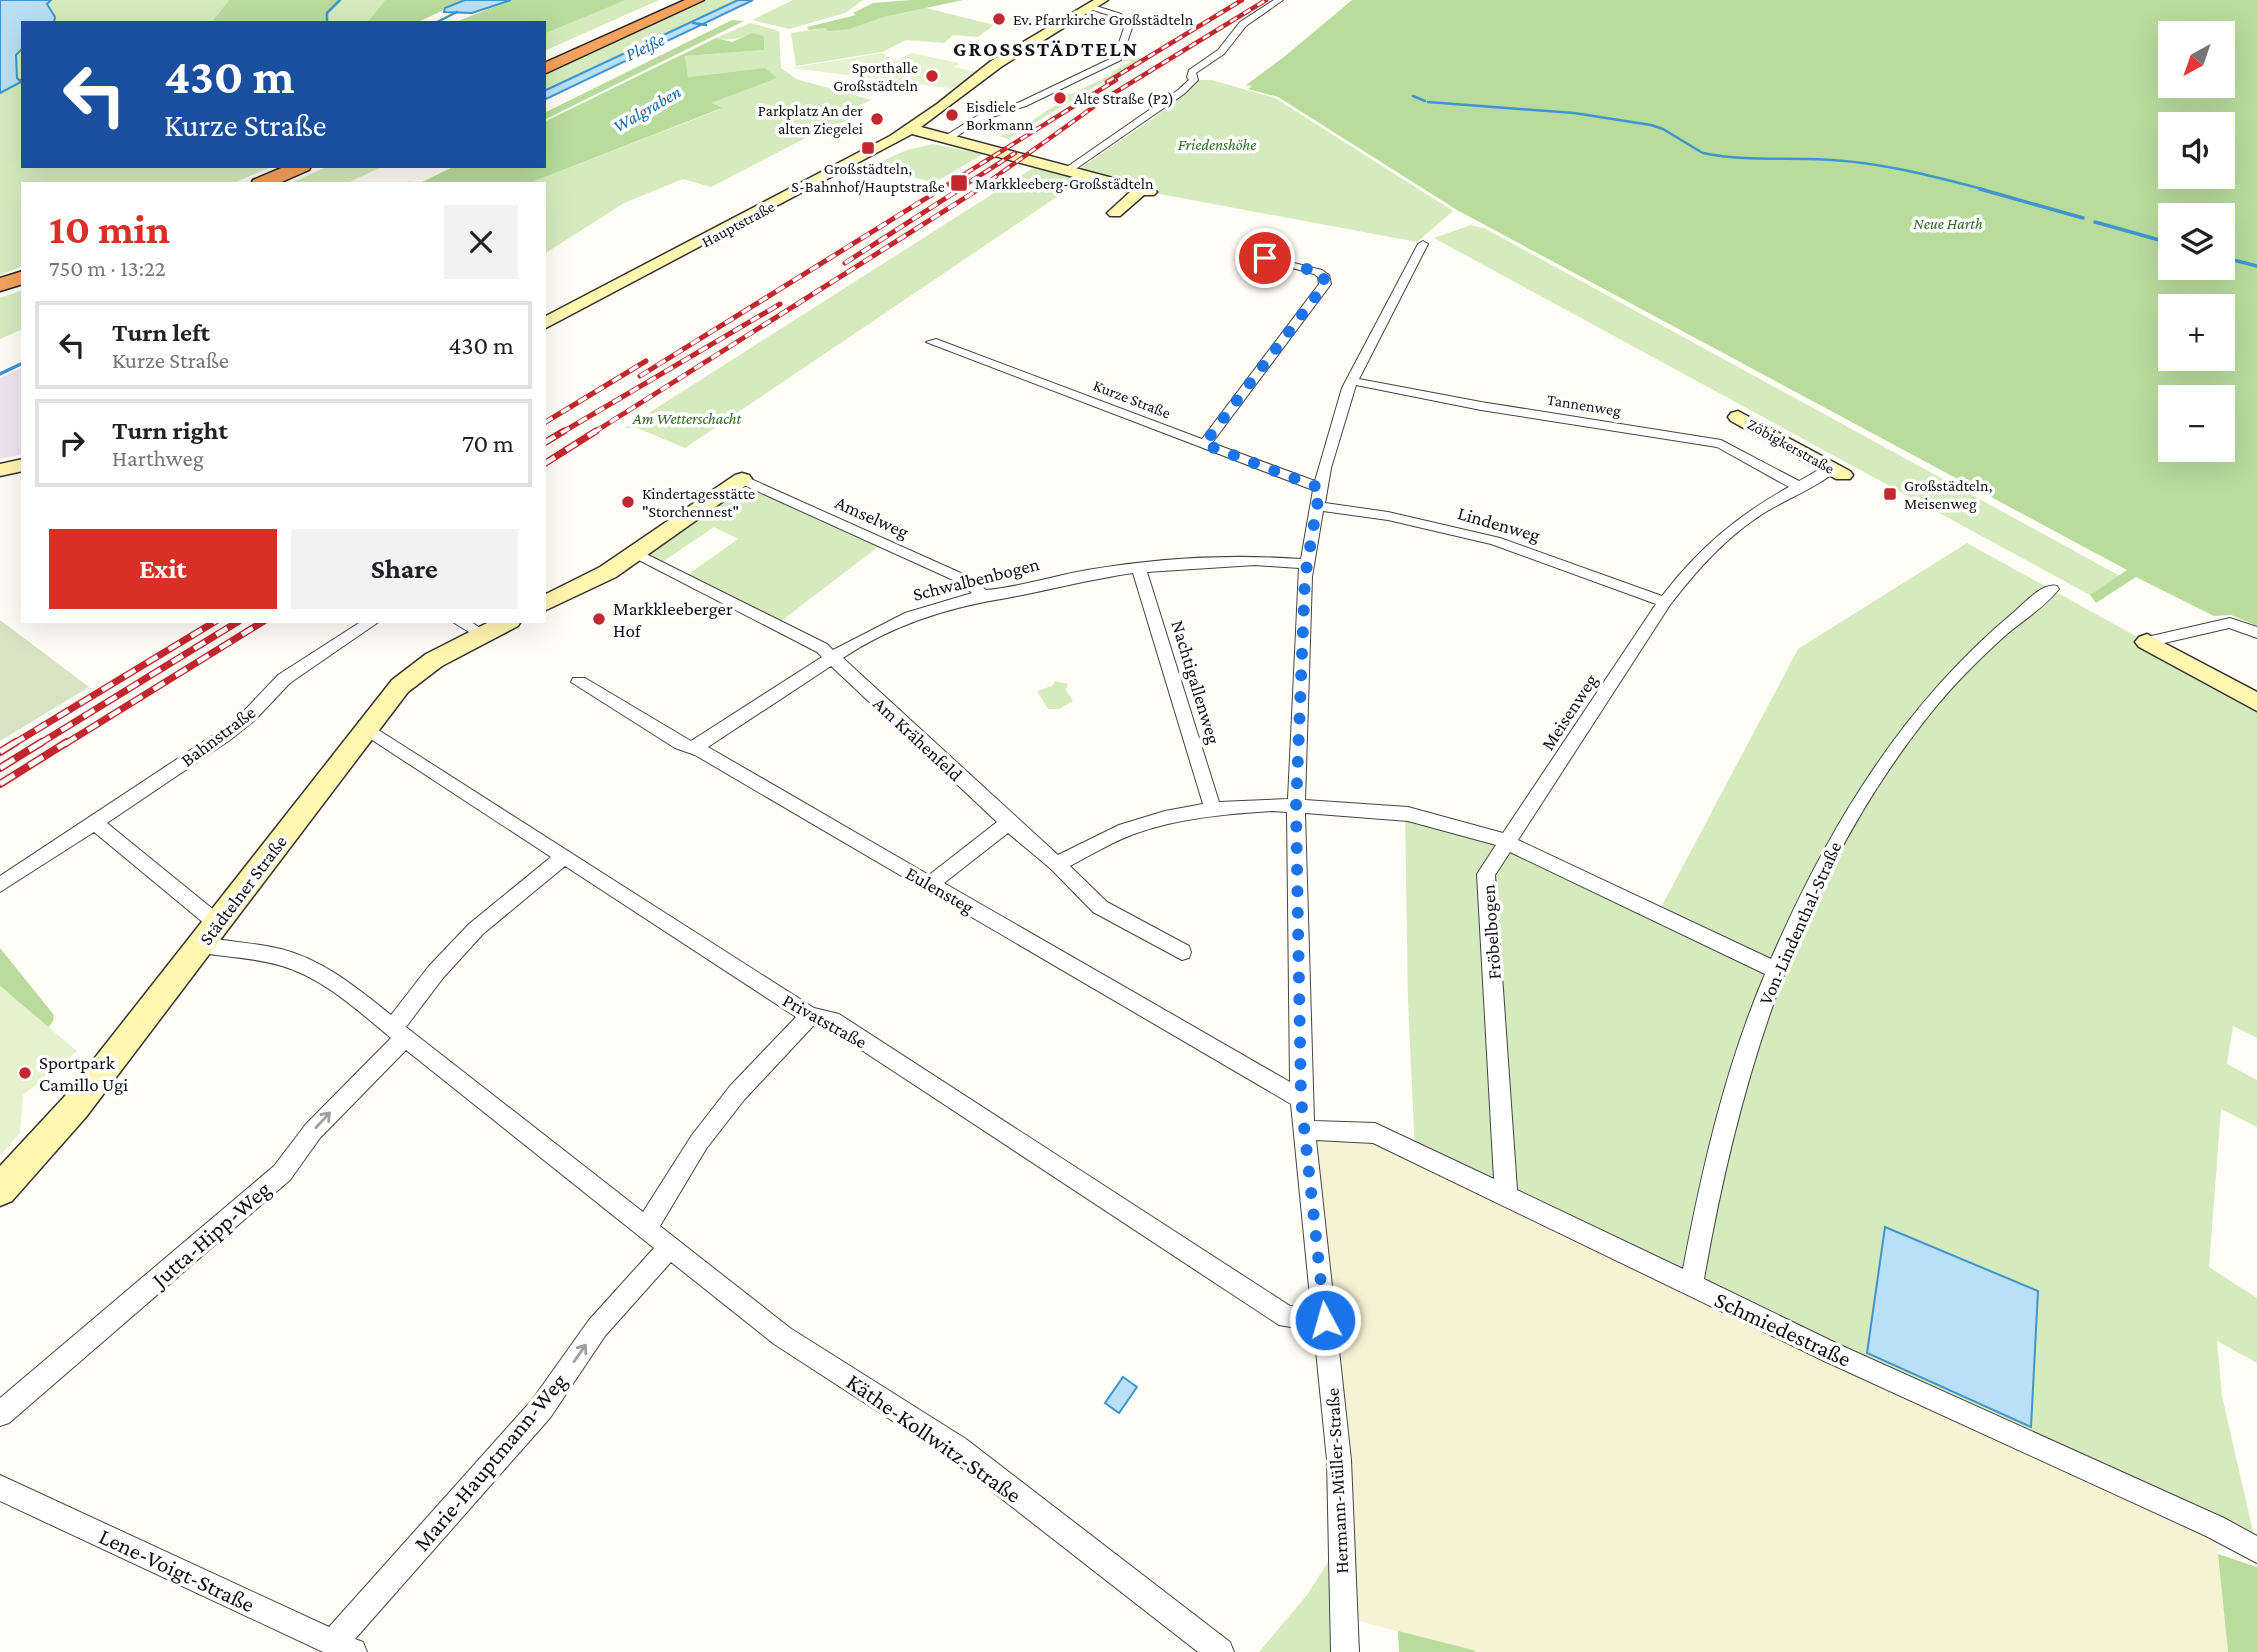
<!DOCTYPE html>
<meta charset="utf-8">
<style>
body{margin:0;font-family:"Crimson Pro",serif;background:#f2f2f2;color:#202124;height:100vh;display:flex;flex-direction:column;font-size:26px;white-space:nowrap}
*{box-sizing:border-box;margin:0}
p{font-size:23px;color:#757577}
.icon{flex:none;width:38px;height:38px;fill:none;stroke:currentColor;stroke-width:2;stroke-linecap:round;stroke-linejoin:round}
.map{position:relative;flex:1;overflow:hidden}
.panel{position:absolute;left:21px;top:182px;width:525px;height:441px;display:flex;flex-direction:column;background:#fff;border-radius:0px;box-shadow:0 7px 28px #0002}
.panel>*{flex:none}
.top-card{position:absolute;left:21px;top:21px;width:525px;height:147px;border-radius:0px;box-shadow:0 7px 28px #0002;background:#1a4fa0;color:#fff;overflow:hidden}
.needle{width:46px;rotate:220deg}
.fabs{position:absolute;left:2158px;top:21px;display:grid;gap:14px}
.fabs a{display:grid;place-items:center;width:77px;height:77px;border-radius:0px;background:#fff;box-shadow:0 7px 28px #0002;font-size:35px}
.pin{position:absolute;display:grid;place-items:center;width:60px;height:60px;color:#fff;margin:-30px;border:4px solid #fff;border-radius:50%;box-shadow:0 2px 7px #0007}
.me{position:absolute;width:77px;margin:-38px;rotate:354deg;stroke-linejoin:round;filter:drop-shadow(0 0 5px #0008)}
.turn{display:flex;align-items:center;gap:24px;height:147px;padding:0 28px;font-size:32px}
.turn .icon{width:91px;height:91px;stroke-width:2.5}
.turn b{display:block;font-size:49px;line-height:60px}
.round{display:grid;place-items:center;flex:none;width:74px;height:74px;border-radius:0px;background:#f2f2f2}
.overview{display:flex;align-items:center;justify-content:space-between;height:119px;padding:0 28px}
h1{font-size:42px;font-weight:700;line-height:52px;color:#d93025}
.primary-button{display:flex;gap:14px;margin-top:auto;padding:14px 28px}
.primary-button a{flex:1;height:80px;border-radius:0px;background:#d93025;color:#fff;font-size:28px;font-weight:700;line-height:80px;text-align:center}
.primary-button a+a{background:#f2f2f2;color:#202124}
ul{padding:0;list-style:none}
li{display:flex;align-items:center;gap:21px;height:88px;margin:0 14px 10px;padding:0 14px;border:4px solid #e0e0e0;border-radius:0px}
li div{flex:1}
li b{display:block;font-size:26px}
li em{font-style:normal}
.map>svg:first-child{display:block}
.industrial{fill:#eee6ef}
.farmland{fill:#f6f3d4}
.green{fill:#d5ebbd}
.forest{fill:#b9dc9c;fill-rule:evenodd}
.cemetery{fill:#d9e3c4}
.pitch{fill:#e6f2cf}
.water{fill:#b9e0f7;stroke:#3f96cf;stroke-width:2}
.lines{fill:none;stroke-linecap:round;stroke-linejoin:round}
.stream-far1{stroke:#3f96cf;stroke-width:2.5}
.stream{stroke:#3f96cf;stroke-width:3.5}
.street-casing{stroke:#444;stroke-width:2}
.secondary-casing{stroke:#333;stroke-width:3}
.highway-casing{stroke:#222;stroke-width:3}
.street{fill:#fff;fill-rule:evenodd}
.secondary{fill:#fff6b0;fill-rule:evenodd}
.highway{fill:#f5a25d;fill-rule:evenodd}
.rail-far3-casing{stroke:#c4262e;stroke-width:4.5}
.rail-far2-casing{stroke:#c4262e;stroke-width:5}
.rail-far1-casing{stroke:#c4262e;stroke-width:7}
.rail-casing{stroke:#c4262e;stroke-width:8}
.rail-far3{stroke:#fff;stroke-width:2.5;stroke-dasharray:8;stroke-linecap:butt}
.rail-far2{stroke:#fff;stroke-width:3.5;stroke-dasharray:10;stroke-linecap:butt}
.rail-far1{stroke:#fff;stroke-width:4.5;stroke-dasharray:13;stroke-linecap:butt}
.rail{stroke:#fff;stroke-width:5;stroke-dasharray:17;stroke-linecap:butt}
.oneway{stroke:#a0a0a0}
.route{stroke:#1a73e8;stroke-width:12;stroke-dasharray:0 21.6}
.poi-dot{fill:#c4262e;stroke:#fff;stroke-width:2.5}
.labels{text-anchor:middle;dominant-baseline:central;stroke-width:7;stroke-linejoin:round;paint-order:stroke}
.far-poi-label{font-size:16px;fill:#111;stroke:#fff;text-anchor:start}
.far-park-label{font-size:16px;font-style:italic;fill:#2f6b1f;stroke:#fff}
.far-street-label{font-size:16px;fill:#111;stroke:#fff}
.far-water-label{font-size:18px;font-style:italic;fill:#1768a6;stroke:#fff}
.street-label{font-size:19px;fill:#111;stroke:#fff}
.poi-label{font-size:19px;fill:#111;stroke:#fff;text-anchor:start}
.far-district-label{font-size:21px;font-weight:bold;letter-spacing:2px;fill:#111;stroke:#fff}
.near-street-label{font-size:23px;fill:#111;stroke:#fff}
</style>
<div class="map">
<svg width="2257" height="1652" viewBox="0 0 2257 1652">
<rect width="100%" height="100%" fill="#fffdf5"/>
<path class="industrial" d="M23,367v87l-23,5v-81z"/>
<path class="farmland" d="M1305,1130l70,3 840,394 13,125h-752l-132,-35z"/>
<path class="green" d="M51,0h178l-18,23h-157l1,-6 -8,-14z
M340,0h45l-18,23h-40v-10z
M626,0h33l-115,51v-17z
M707,0h31l-194,91v-19z
M793,0h70l-18,13 -56,16 -37,-9z
M926,8l68,17 -16,12 -25,-2 -9,8 -38,-3 -24,12 -86,14 -5,-33 35,-5 24,1 34,-12z
M750,23l29,8 2,37 15,11 75,21 -15,7 8,4 -24,13 10,4 -12,6 -17,-4 -110,57 -28,-8 -59,24 -80,51v-70h-17l194,-75 -11,-6 66,-25 -12,-10 -76,9 -3,-21 79,-6v-14c-22,-5 -24,8 -48,2z
M23,48v118h250l-42,18h-208v82l-23,9v-182l21,-11 -4,-4 -1,-23z
M1129,53l12,6 -133,80 -9,-3c21,-3 40,-23 60,-32l-4,-2 6,-1 6,-8 4,1 42,-20 -2,-2 21,-11h-10z
M1194,80h18l63,18 178,113 -36,31 -268,-50 -61,-16 -403,272 -48,-20h-12l416,-265 34,9 86,-59 -8,-3z
M933,144l50,10 -49,29 -61,-18 34,-15z
M329,166h55l-39,18h-57z
M1471,225l15,4 634,347 -30,19 -656,-357z
M23,290v39l-23,10v-41z
M742,479l141,64 -107,82 -93,-47 55,-39 -24,-12 -56,38 -22,-12z
M1967,543l290,160v335l-24,-12 -6,38 30,16v47l-36,-18 -12,158 48,31v65l-40,-22 5,55 35,153 -842,-396 -7,-153 -3,-186 90,23 162,78 141,-266z
M1055,681l13,3 -2,6 7,11 -14,8h-11l-11,-18 15,-5z
M1330,1559l4,93h-75l48,-57z"/>
<path class="forest" d="M229,0h111l-12,13 -1,10h-116z
M385,0h80l-49,23h-49z
M511,0h115l-82,34v-11h-91z
M911,0h52l-79,17 -34,12 -22,2 -2,-3 -17,2 -2,-3 49,-12 -3,-2 20,-10z
M1352,0h905v626l-26,-11 -17,1 -78,-39 -40,26 -6,-8 37,-25 -670,-360 -179,-113 -30,-8 4,-3 -6,-1 38,-28zM2170,33h52v53h-52zM2170,124h52v53h-52zM2170,215h52v53h-52zM2170,306h52v53h-52zM2170,397h52v53h-52z
M732,20l12,1 -200,99v-7z
M752,33l12,3v14l-79,6 3,21 77,-9 12,10 -66,25 11,5 -195,76h-109l37,-18h89v-44l172,-84 16,4z
M0,948l54,67 -1,6 -5,7 -48,-42z
M2218,1554l39,13v85h-29z
M1398,1631l75,19 3,2h-77z"/>
<path class="cemetery" d="M0,620l89,67 -89,54z"/>
<path class="pitch" d="M882,53l14,8 15,-8 48,10 -5,4 23,5 -21,17 -164,-21z
M0,986l77,65 -54,44 -3,38 -20,22z"/>
<path class="water" d="M0,0h51l-4,4 8,13 -1,6h-31v25l-7,7 1,23 4,4 -21,11z
M465,0h46l-39,13 -28,-1 1,-4z
M738,0h15l-209,100v-9z
M1885,1227l153,64 -7,136 -164,-74z
M1123,1377l14,10 -18,26 -14,-10z"/>
<g class="lines">
<path class="stream-far1" d="M327,23v-10l13,-13
M435,23l22,-11
M693,23l13,2
M19,80h4
M1413,96l12,5
M1428,102l146,11 77,12 12,4 38,23
M1703,153c43,9 86,4 129,7 52,3 104,17 154,30
M407,184l3,-1"/>
<path class="stream" d="M1980,189l103,29
M2095,222l75,21
M2222,257l35,9
M0,374l23,-11"/>
<g class="street-casing">
<path id="street" d="M1274,0h9l-37,26 -22,28 -28,19 2,7 -14,14 -114,79h-6v-4l114,-79 11,-10 -2,-3 2,-7 29,-20 22,-28z
M1093,5l28,9 11,14 -11,32 -95,46 -43,14 -32,20h-6v-4l32,-20 43,-14 94,-45 10,-29 -9,-11 -25,-8z
M1423,241l5,3 -69,135 122,23 240,38 78,41 28,-16 5,-1 7,4c-18,18 -53,31 -75,45 -38,24 -67,57 -94,92l-152,235 253,119c57,-131 131,-254 243,-347 10,-9 29,-30 43,-26l2,3c-13,17 -35,31 -52,45 -28,25 -54,51 -77,80 -130,162 -191,364 -226,565l134,65 386,174 33,18v27l-51,-27 -384,-176 -449,-217 -57,-3 35,320 8,192h-28l-4,-192 -13,-129 -35,-6 -451,-297 -14,-3 -70,75 -38,49 -46,77 130,102 176,111 264,203 4,10h-36l-250,-195 -174,-113 -103,-82 -66,74 -55,82 -195,221 8,3 4,10h-44l-323,-151v-26l329,152 203,-227 57,-80 65,-72 -248,-198 -86,88 -30,42 -281,243 -9,3v-28l274,-232 32,-42 85,-86c-33,-27 -66,-59 -109,-72 -25,-8 -55,-9 -81,-13l-7,-2 -2,-6 2,-6 7,-2c26,4 54,6 80,12 43,11 76,39 110,66l38,-49 40,-42 82,-67 -191,-125 -2,-4 8,-6 448,286 25,6 451,292 21,1 -20,-203 -596,-349 -20,-7 -104,-66 2,-4h12l106,63 131,-84 -5,-5 -186,-96 -2,-3 7,-4 191,95 6,6 72,-37 67,-20 -10,-9 -225,-102v-6l5,-1 230,103 14,12c34,-3 67,-14 101,-20 69,-12 144,-16 214,-11l12,-69 -387,-148 10,-3 266,100 117,-155 -1,-7 -4,-3 -76,-21v-4l84,21 7,5 2,9 -119,159 103,38 27,-93 76,-144zM1356,385l125,25 236,37 72,40c-51,28 -91,62 -127,109l-162,-58 -112,-26 -63,-9 6,-35zM1323,511l65,9 103,24 165,60 -153,229 -95,-26 -103,-7 7,-223zM1255,565l44,3 -11,231 -69,3 -72,-230zM1133,573l70,231 -38,7 -46,14 -61,30 -215,-197c49,-33 106,-51 164,-60 42,-8 84,-19 126,-25zM831,666l166,156 -68,53 -221,-128zM1273,811l14,1 3,270 -346,-199 64,-50 43,36 42,43 89,48 7,-2 2,-6 -2,-6 -82,-44 -37,-36c21,-11 42,-24 64,-32 45,-16 92,-20 139,-23zM1305,813l103,8 88,24 -19,29 17,305 -119,-56 -61,-2zM1510,852l255,122c-40,94 -63,195 -82,295l-166,-79 -22,-315zM565,866l231,151 -66,69 -38,49 -49,77 -237,-185 37,-49 40,-44z
M2230,618l27,9v11l-28,-10 -82,19 -8,-5 8,-5z
M362,621h18l-90,62 -35,37 -25,20 -123,83 118,96 2,5 -2,5 -7,3 -7,-3 -117,-97 -94,60v-16l218,-144 25,-20 35,-37z
M451,621h19l20,14 -8,5z"/>
</g>
<g class="secondary-casing">
<path id="secondary" d="M1094,0h14l-107,67 -80,60 233,62 3,3 -3,3h-10l-24,21h-10l-3,-3 23,-21 -218,-58 -368,195v-12l346,-181 47,-32 54,-43z
M1738,411l112,60 3,4 -3,4h-14l-105,-58 -3,-4 3,-4z
M23,459v12l-23,5v-12z
M742,473l7,2 3,4 -3,4 -133,94 -72,34v-16l56,-28 135,-92z
M491,621h30l-3,5 -76,40 -34,26 -322,425 -74,84 -12,5v-40l64,-69 328,-417 34,-26z
M2147,634l110,58v19l-118,-64 -4,-5 4,-5z"/>
</g>
<g class="highway-casing">
<path id="highway" d="M685,0h19l-160,74v-11z
M286,166h25l-2,4 -32,14h-26l2,-4z
M23,271v13l-23,7v-13z"/>
</g>
<use href="#street" class="street"/>
<use href="#secondary" class="secondary"/>
<use href="#highway" class="highway"/>
<g class="rail-far3-casing">
<path id="rail-far3" d="M1107,82l135,-82
M939,190l177,-110
M957,190l58,-37
M977,190l129,-92 160,-98"/>
</g>
<g class="rail-far2-casing">
<path id="rail-far2" d="M845,263l115,-74
M640,376l301,-187
M544,423l102,-62
M561,433l219,-129
M593,433l386,-244"/>
</g>
<g class="rail-far1-casing">
<path id="rail-far1" d="M544,443l20,-12
M544,464l52,-33
M13,744l203,-123
M39,744l200,-123
M65,744l199,-123"/>
</g>
<g class="rail-casing">
<path id="rail" d="M0,752l16,-10
M0,768l42,-26
M0,784l67,-42"/>
</g>
<use href="#rail-far3" class="rail-far3"/>
<use href="#rail-far2" class="rail-far2"/>
<use href="#rail-far1" class="rail-far1"/>
<use href="#rail" class="rail"/>
</g>
<defs><path id="oneway-shaft" d="M-6 0H5M1.5-3L5.5 0L1.5 3" fill="none" stroke-width="1.6" stroke-linecap="round" stroke-linejoin="round" transform="scale(1.75)"/></defs>
<g class="oneway">
<use href="#oneway-shaft" transform="translate(323 1120) rotate(-47)"/>
<use href="#oneway-shaft" transform="translate(580 1353) rotate(-55)"/>
</g>
<g class="lines">
<path class="route" d="M1265,258l53,14 5,3 2,9 -121,160 116,44 -15,89 -9,230 5,292 24,221"/>
</g>
<g class="poi-dot">
<circle cx="999" cy="19" r="7"/>
<circle cx="932" cy="76" r="7"/>
<circle cx="1060" cy="98" r="7"/>
<circle cx="952" cy="115" r="7"/>
<circle cx="877" cy="119" r="7"/>
<rect x="861" y="141" width="14" height="14" rx="3.5"/>
<rect x="950" y="174" width="18" height="18" rx="3.5"/>
<rect x="1883" y="487" width="14" height="14" rx="3.5"/>
<circle cx="628" cy="502" r="7"/>
<circle cx="599" cy="619" r="7"/>
<circle cx="25" cy="1073" r="7"/>
</g>
<g class="labels">
<g class="far-poi-label">
<text x="1013" y="19">Ev. Pfarrkirche Großstädteln</text>
<text x="918" y="67" text-anchor="end">Sporthalle<tspan x="918" dy="18">Großstädteln</tspan></text>
<text x="1074" y="98">Alte Straße (P2)</text>
<text x="966" y="106">Eisdiele<tspan x="966" dy="18">Borkmann</tspan></text>
<text x="863" y="110" text-anchor="end">Parkplatz An der<tspan x="863" dy="18">alten Ziegelei</tspan></text>
<text x="868" y="168" text-anchor="middle">Großstädteln,<tspan x="868" dy="18">S-Bahnhof/Hauptstraße</tspan></text>
<text x="975" y="183">Markkleeberg-Großstädteln</text>
<text x="1904" y="485">Großstädteln,<tspan x="1904" dy="18">Meisenweg</tspan></text>
<text x="642" y="493">Kindertagesstätte<tspan x="642" dy="18">"Storchennest"</tspan></text>
</g>
<g class="far-park-label">
<text x="1217" y="144">Friedenshöhe</text>
<text x="1948" y="223">Neue Harth</text>
<text x="687" y="418">Am Wetterschacht</text>
</g>
<g class="far-street-label">
<text transform="translate(738 224) rotate(-28)">Hauptstraße</text>
<text transform="translate(1132 399) rotate(21)">Kurze Straße</text>
<text transform="translate(1584 405) rotate(9)">Tannenweg</text>
<text transform="translate(1791 446) rotate(29)">Zöbigkerstraße</text>
</g>
<g class="far-water-label">
<text transform="translate(645 47) rotate(-25)">Pleiße</text>
<text transform="translate(647 109) rotate(-30)">Walgraben</text>
</g>
<g class="street-label">
<text transform="translate(872 517) rotate(24)">Amselweg</text>
<text transform="translate(1499 524) rotate(16)">Lindenweg</text>
<text transform="translate(976 579) rotate(-14)">Schwalbenbogen</text>
<text transform="translate(1196 682) rotate(73)">Nachtigallenweg</text>
<text transform="translate(1569 712) rotate(-57)">Meisenweg</text>
<text transform="translate(218 736) rotate(-37)">Bahnstraße</text>
<text transform="translate(918 739) rotate(43)">Am Krähenfeld</text>
<text transform="translate(243 890) rotate(-53)">Städtelner Straße</text>
<text transform="translate(940 890) rotate(30)">Eulensteg</text>
<text transform="translate(1800 923) rotate(-66)">Von-Lindenthal-Straße</text>
<text transform="translate(1491 932) rotate(-94)">Fröbelbogen</text>
<text transform="translate(825 1021) rotate(29)">Privatstraße</text>
<text transform="translate(1337 1481) rotate(-93)">Hermann-Müller-Straße</text>
</g>
<g class="poi-label">
<text x="613" y="608">Markkleeberger<tspan x="613" dy="22">Hof</tspan></text>
<text x="39" y="1062">Sportpark<tspan x="39" dy="22">Camillo Ugi</tspan></text>
</g>
<g class="far-district-label">
<text x="1046" y="49">GROSSSTÄDTELN</text>
</g>
<g class="near-street-label">
<text transform="translate(211 1234) rotate(-41)">Jutta-Hipp-Weg</text>
<text transform="translate(1783 1329) rotate(25)">Schmiedestraße</text>
<text transform="translate(934 1438) rotate(35)">Käthe-Kollwitz-Straße</text>
<text transform="translate(490 1462) rotate(-50)">Marie-Hauptmann-Weg</text>
<text transform="translate(177 1570) rotate(25)">Lene-Voigt-Straße</text>
</g>
</g>
</svg>
<div class="fabs">
<a><svg class="needle" viewBox="-14 -14 28 28"><path d="M0-13l5 13h-10z" fill="#e53935"/><path d="M0 13l5-13h-10z" fill="#757577"/></svg></a>
<a><svg class="icon" aria-label="sound" viewBox="0 0 24 24"><path d="M4 9h4l5-4v14l-5-4H4zM17 9q2 3 0 6"/></svg></a>
<a><svg class="icon" aria-label="layers" viewBox="0 0 24 24"><path d="M12 4l9 5-9 5-9-5zM3 14l9 5 9-5"/></svg></a>
<a>+</a>
<a>−</a>
</div>
<div class="pin" style="left:1265px;top:258px;background:#d93025"><svg class="icon" aria-label="arrive" viewBox="0 0 24 24"><path d="M6 21V4h12l-3 4 3 4H6"/></svg></div>
<svg class="me" style="left:1325px;top:1320px" viewBox="-20 -20 40 40"><circle r="17" fill="#1a73e8" stroke="#fff" stroke-width="3"/><path d="M0-11L8 9 0 5-8 9z" fill="#fff"/></svg>
<div class="top-card">
<div class="turn"><svg class="icon" aria-label="left" viewBox="0 0 24 24"><path d="M17 20v-9H6M10 6l-5 5 5 5"/></svg><div><b>430 m</b>Kurze Straße</div></div>
</div>
<section class="panel">
<div class="overview"><div><h1>10 min</h1><p>750 m · 13:22</p></div><a class="round"><svg class="icon" aria-label="close" viewBox="0 0 24 24"><path d="M6 6l12 12M18 6L6 18"/></svg></a></div>
<ul>
<li><svg class="icon" aria-label="left" viewBox="0 0 24 24"><path d="M17 20v-9H6M10 6l-5 5 5 5"/></svg><div><b>Turn left</b><p>Kurze Straße</p></div><em>430 m</em></li>
<li><svg class="icon" aria-label="right" viewBox="0 0 24 24"><path d="M7 20v-9h11M14 6l5 5-5 5"/></svg><div><b>Turn right</b><p>Harthweg</p></div><em>70 m</em></li>
</ul>
<div class="primary-button"><a>Exit</a><a>Share</a></div>
</section>
</div>
